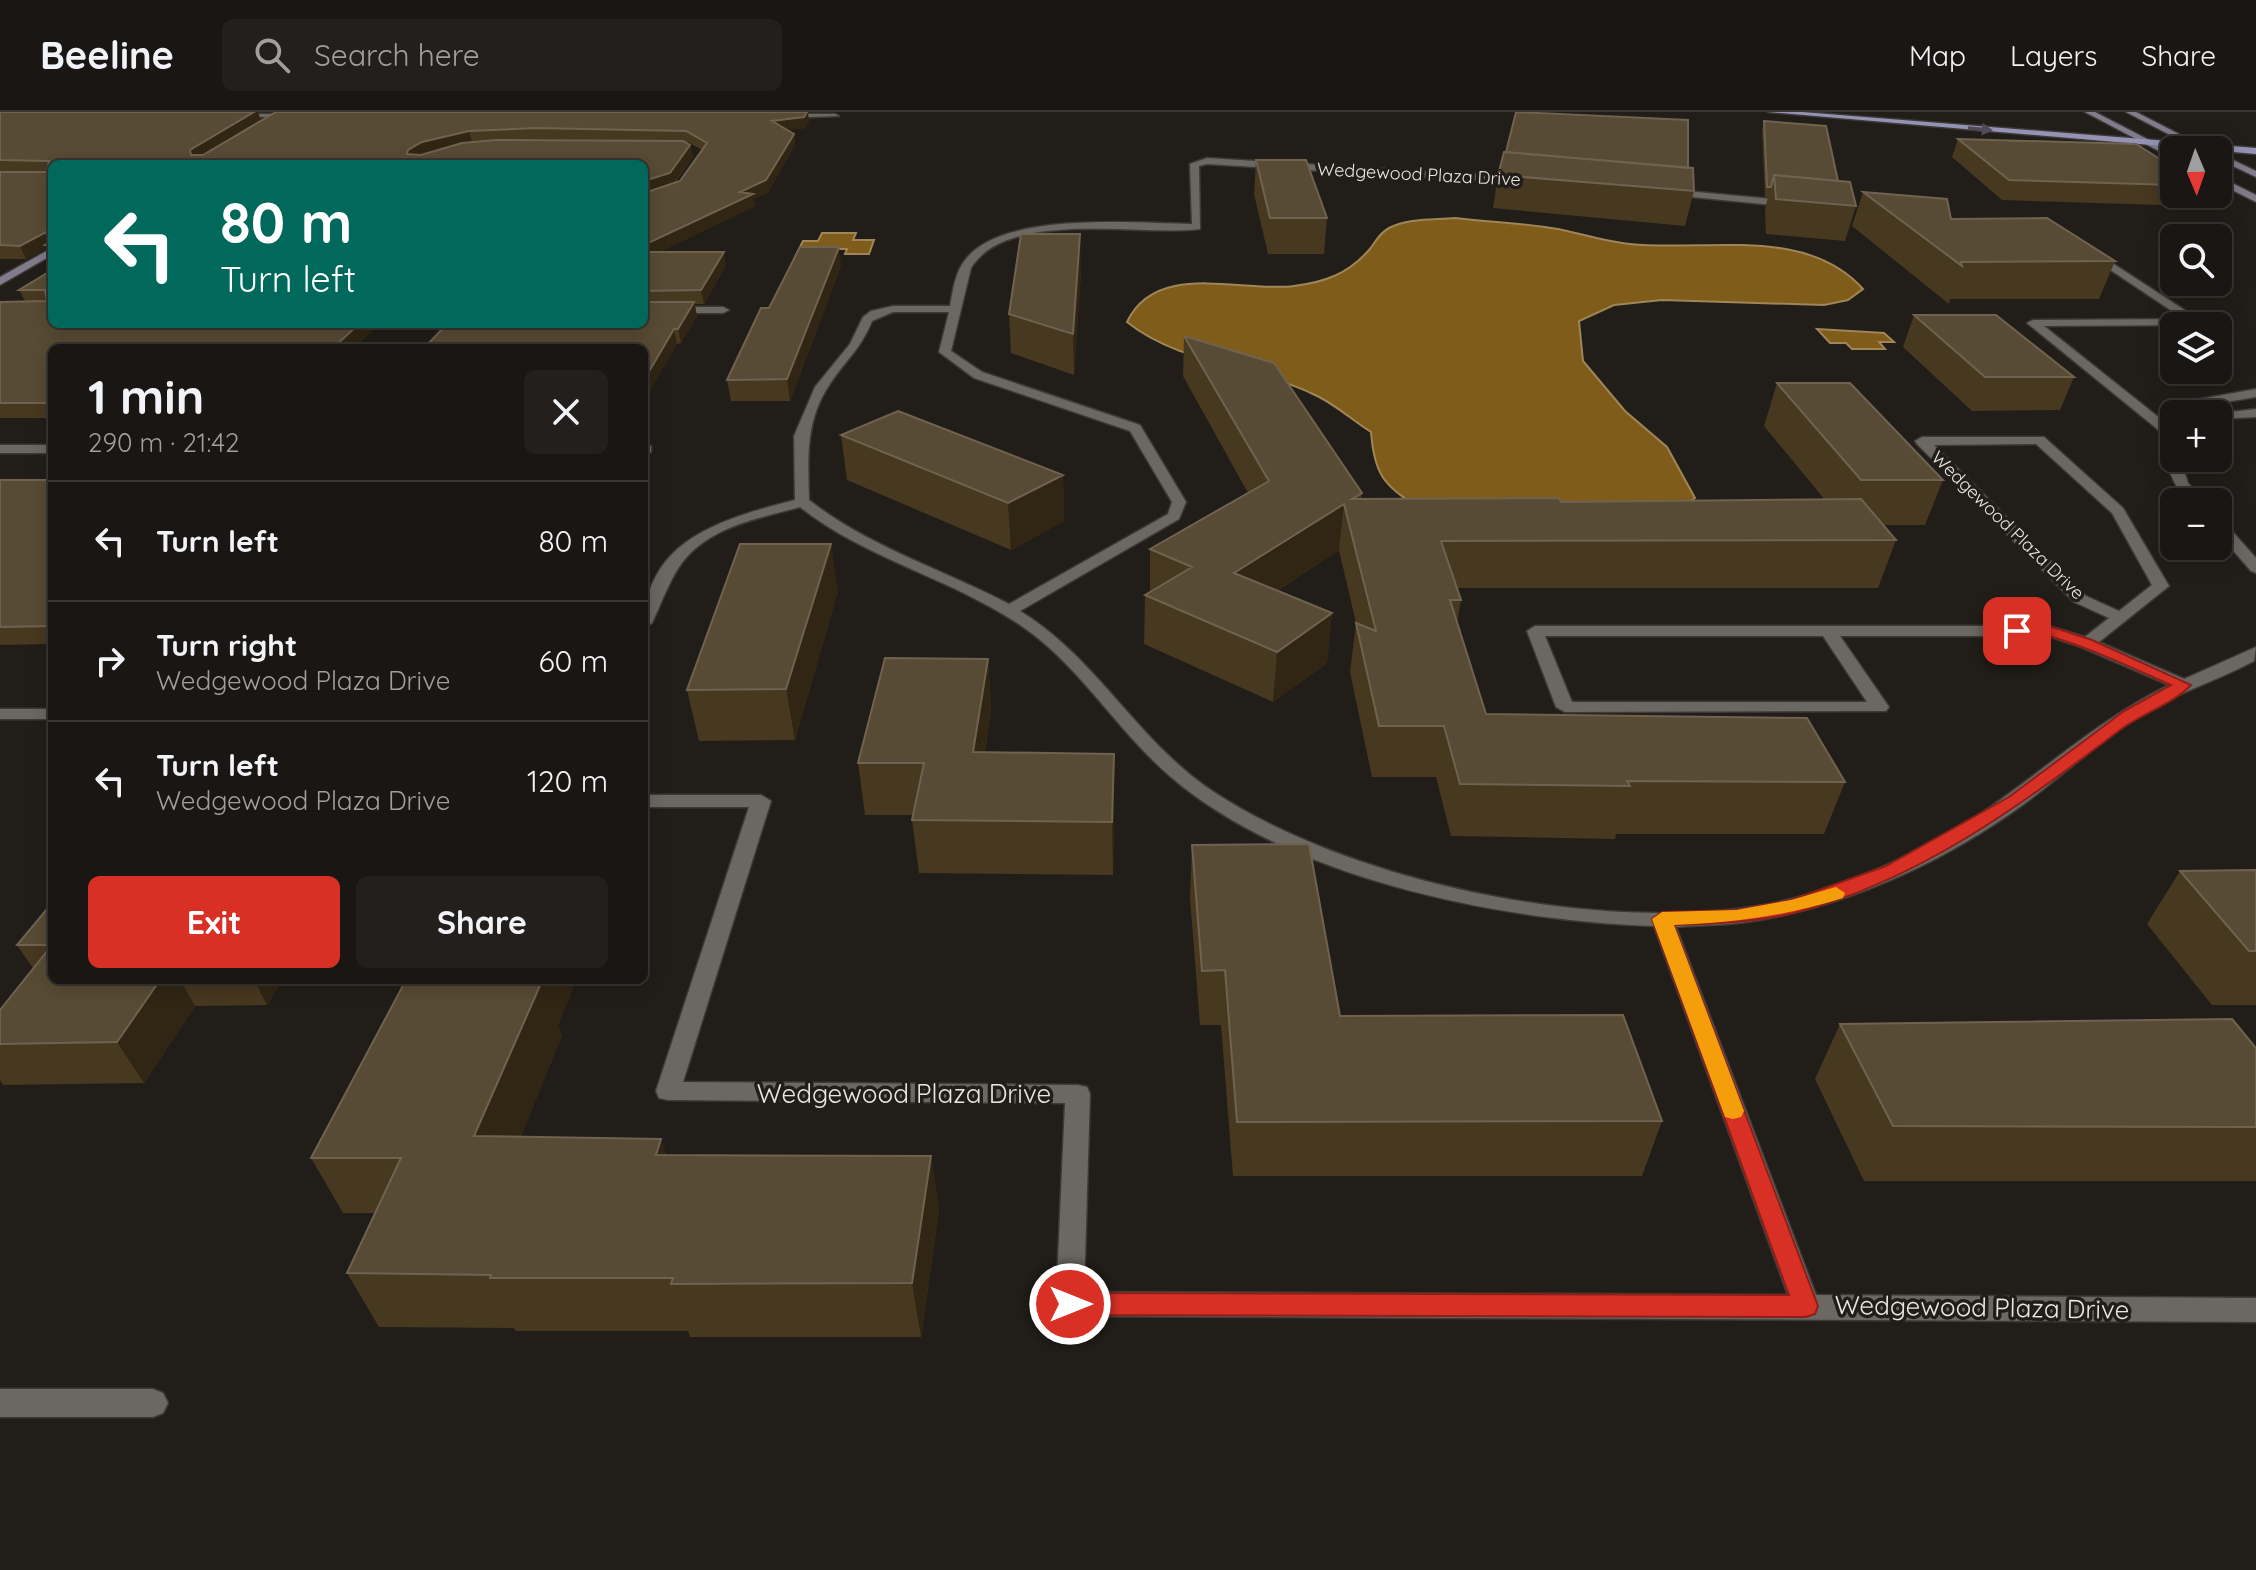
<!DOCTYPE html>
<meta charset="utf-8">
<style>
body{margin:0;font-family:Quicksand,sans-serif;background:#221f1c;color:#f1f3f6;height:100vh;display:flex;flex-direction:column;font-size:30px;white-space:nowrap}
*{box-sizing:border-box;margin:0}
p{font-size:26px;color:#9f9fa0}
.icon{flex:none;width:44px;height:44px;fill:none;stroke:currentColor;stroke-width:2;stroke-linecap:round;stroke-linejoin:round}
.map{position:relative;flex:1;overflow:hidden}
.panel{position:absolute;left:48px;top:232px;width:600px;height:640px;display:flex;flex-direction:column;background:#191613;border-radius:12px;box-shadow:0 4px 20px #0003,0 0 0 2px #373533}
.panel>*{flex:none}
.banner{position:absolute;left:48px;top:48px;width:600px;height:168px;border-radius:12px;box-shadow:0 4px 20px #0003,0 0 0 2px #373533;background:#00695c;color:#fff;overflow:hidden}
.needle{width:52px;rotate:178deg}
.buttons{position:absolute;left:2160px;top:24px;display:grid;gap:16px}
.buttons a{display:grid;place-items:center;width:72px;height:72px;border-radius:12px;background:#191613;box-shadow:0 4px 20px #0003,0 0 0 2px #373533;font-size:40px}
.pin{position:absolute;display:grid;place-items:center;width:68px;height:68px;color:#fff;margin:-34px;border-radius:16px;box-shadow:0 4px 12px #0006}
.me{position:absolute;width:88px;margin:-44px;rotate:90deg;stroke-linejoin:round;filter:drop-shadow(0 0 6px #0008)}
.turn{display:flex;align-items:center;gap:28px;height:168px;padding:0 40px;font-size:36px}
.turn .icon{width:104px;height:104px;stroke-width:2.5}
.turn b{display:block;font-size:56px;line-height:68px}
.round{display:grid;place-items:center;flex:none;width:84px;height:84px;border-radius:12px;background:#221f1c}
.overview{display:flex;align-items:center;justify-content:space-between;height:136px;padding:0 40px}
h1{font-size:48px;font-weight:700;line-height:60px}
.button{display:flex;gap:16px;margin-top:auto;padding:16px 40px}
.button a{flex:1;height:92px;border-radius:12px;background:#d93025;color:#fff;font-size:32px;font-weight:700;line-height:92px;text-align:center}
.button a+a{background:#221f1c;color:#f1f3f6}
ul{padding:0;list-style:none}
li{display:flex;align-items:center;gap:24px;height:120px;padding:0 40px;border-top:2px solid #373533}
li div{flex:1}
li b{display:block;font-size:30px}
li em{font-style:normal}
header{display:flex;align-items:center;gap:48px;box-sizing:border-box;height:112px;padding:0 40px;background:#191613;border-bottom:2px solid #373533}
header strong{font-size:38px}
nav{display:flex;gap:44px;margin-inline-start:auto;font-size:28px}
.search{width:560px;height:72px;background:#221f1c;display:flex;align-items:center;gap:20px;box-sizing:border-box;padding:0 28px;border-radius:12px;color:#9f9fa0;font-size:30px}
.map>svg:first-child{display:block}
.water{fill:#805c1b;stroke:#9f8557;stroke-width:2}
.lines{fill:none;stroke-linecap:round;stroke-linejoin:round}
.street-casing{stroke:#3c3936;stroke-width:3}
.secondary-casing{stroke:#3c3936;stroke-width:3}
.primary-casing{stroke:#3c3936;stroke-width:3}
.street{fill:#6b6761;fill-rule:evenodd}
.secondary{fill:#807c8c;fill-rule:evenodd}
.primary{fill:#9592b6;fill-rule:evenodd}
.wall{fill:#473820;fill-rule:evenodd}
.shaded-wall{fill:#312614}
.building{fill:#584b35;stroke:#6f6350;stroke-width:2}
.oneway{fill:#4f4c58}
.route{fill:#d93025;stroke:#8d1f18;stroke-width:2}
.slow{fill:#f59e0b}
.labels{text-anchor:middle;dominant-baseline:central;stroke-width:7;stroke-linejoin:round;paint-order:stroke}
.far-street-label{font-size:18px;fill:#e8e6e2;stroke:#211e19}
.near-street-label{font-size:26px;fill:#e8e6e2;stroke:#211e19}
</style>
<header>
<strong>Beeline</strong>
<div class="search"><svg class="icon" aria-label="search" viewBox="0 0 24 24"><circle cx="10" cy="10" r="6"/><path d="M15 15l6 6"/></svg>Search here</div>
<nav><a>Map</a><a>Layers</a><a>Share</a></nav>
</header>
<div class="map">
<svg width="2256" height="1458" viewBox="0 0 2256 1458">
<rect width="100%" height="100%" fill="#211e19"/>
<path class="water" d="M1455,106c34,4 70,5 103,11 24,5 47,12 72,15 75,8 176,-19 233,45l-15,11 -24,5 -162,-5 -48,5 -35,16 4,40 42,50 42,36 28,51 -21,15 -257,-7c-34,-20 -43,-34 -46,-74 -18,-11 -36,-28 -56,-37 -59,-29 -136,-31 -188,-73 29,-62 114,-29 167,-36 31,-4 54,-12 75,-36 7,-8 9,-16 20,-22 19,-10 44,-8 66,-10z
M822,121h34l-3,7h21l-5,14h-24l2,-5h-20l-32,8 8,-16h15z
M1817,217l67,4 10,9h-15l6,7h-33l-6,-6h-16z"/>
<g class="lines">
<g class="street-casing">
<path id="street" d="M232,2h64l4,2 -71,2z
M784,2h51l4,2 -58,2z
M1207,46l315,19 5,3 -5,3 -315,-19 -8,2 1,63c-58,8 -192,-21 -229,39l-20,83 31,21 158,53 46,77 -7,17 -159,92c74,45 115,125 185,175 137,95 389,147 553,120 60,-10 118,-34 172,-62 85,-44 152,-117 239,-159l-88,-38 -33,-11h-208l49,71 -3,4 -321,1 -9,-5 -29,-76 8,-5h514l36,11 24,-19 -35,-16 -157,-158 -2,-3 7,-4h122l79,71 46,78 -70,56 85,37 72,-32 -2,14c-39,21 -82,33 -119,58 -39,25 -73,57 -111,85 -77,56 -169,99 -264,116 -28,5 -56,5 -84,7l140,368 440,3v24l-1186,-6 -10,-3 -4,-9 9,-201 -397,-3 -9,-2 -3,-7 93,-284h-105v-12h117l10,6 -88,281 395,3 9,2 3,7 -6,198 704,3 -134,-369c-153,-5 -364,-47 -483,-149 -54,-46 -90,-110 -148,-150 -71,-49 -156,-67 -223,-120 -43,12 -94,20 -121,60 -11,17 -18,37 -27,56l-8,5c0,-89 81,-110 151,-128l-1,-64 21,-49 35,-43 13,-27 8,-6 22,-5h57c3,-16 5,-34 16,-47 37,-48 170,-36 226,-35l-2,-60zM893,200h56l-10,40 35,26 156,53 42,71 -4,12 -159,90c-67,-35 -140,-57 -200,-104 -1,-39 -4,-78 19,-113 16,-26 32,-36 44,-66zM2036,332l76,69 40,72 -33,26 -33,-15 -152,-151zM1545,524h278l44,66h-295z
M1665,77l128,12 5,3 -5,3 -131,-13z
M2089,136l114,74 -6,3 -153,1 123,98 7,-6v40h6l8,25 15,19h-15c-17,-20 -24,-39 -22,-66l-139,-113 6,-3 151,-1 -99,-66 -1,-2z
M644,195h79l6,3 -6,3h-79z
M2256,277v8l-53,9 -15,8h-14v3l-2,-3 22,-14z
M2256,297v8l-38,2v-5h-6z
M0,333h52v8h-52z
M644,333l7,1v6l-7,1z
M2218,408l5,1 33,37v15l-5,-2 -33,-38z
M0,597h52v10h-52z
M0,1277h153l10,4 5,10 -5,10 -10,4h-153z"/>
</g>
<g class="secondary-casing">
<path id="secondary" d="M2085,0h10l79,41v6z
M2126,0h10l74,38h-11z
M2218,41l38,18v6l-38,-18z
M2218,64l38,19v7l-38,-19z
M52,136v7l-52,30v-8z"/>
</g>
<g class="primary-casing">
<path id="primary" d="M1768,0h34l454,36v6z"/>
</g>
<use href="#street" class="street"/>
<use href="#secondary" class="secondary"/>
<use href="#primary" class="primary"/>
</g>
<path class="wall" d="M0,0l261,9h548l-4,7 -17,2 6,4 1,11 -27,47 -14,7 1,7 -96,46 67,13 -22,39h-9l2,12 -16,27 -4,1 -33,-20v-160h-592v95l-5,-11 -21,11h-26zM538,27l114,2h-145zM684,30h4l14,8 -22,31 -6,3 19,-27 -3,-12z
M1764,9l74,60 18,25 -11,35 -79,-7 -1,-25 3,-12h-3l-3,-67z
M1958,27l216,29v26h23l-5,12 -190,-6 -50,-43z
M1256,48l71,58 -3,36h-56l-14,-60z
M1688,56l6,23 -9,35 -192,-18 5,-33z
M1863,80l88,27 164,42 -16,38h-149l-1,5 -97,-78z
M841,154l-51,135h-59l-4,-21 42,-72z
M52,158l327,54 -25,24h-302v70h-52v-116l25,-1 -6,-11z
M1081,159l-7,104 -63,-22 -2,-39z
M1914,203l160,62 -14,33 -88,1 -69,-64z
M1184,224l178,157 -1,6 200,3 264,-2 -61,-74 13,-43 166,97 -18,45h-42l13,15 -18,48h-421l4,12 -4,23 29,91 359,68 -21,52h-208l-1,5 -164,-3 -15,-59h-64l-22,-105 6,-49 -17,-73 -62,41 55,22 -5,50 -54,39 -129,-58 1,-49 5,-3v-43l98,-56 -65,-117z
M841,323l222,40 1,46 -53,29 -164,-70z
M0,368h52v164l-52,1z
M838,479l-43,149 -96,1 -12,-51z
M988,547l3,50 -6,43 129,54 -1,69 -194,-2 -7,-53 1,-5h-48l-7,-52z
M1192,733l148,171 322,105 -20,55h-409l-12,-151h-21l-10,-127z
M2256,758v135h-44l-65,-81 33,-53z
M52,791v77h230l-15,25 -72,1 -51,77 -141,2 -3,-5v-70l33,-42 -16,-23z
M406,868h170l-18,45 4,10 -41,101 145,19 265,1 8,54 -18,127h-231l-2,-6h-172l-2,-3 -135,-1 -32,-54 29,-60h-33l-32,-55z
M1840,912l416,24v133h-392l-49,-102z"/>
<path class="shaded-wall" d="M254,0h4l3,9 -67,40 -4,-11z
M808,0l1,9 -4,7 -32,5 -1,-12z
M469,19l3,11 -60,19 -5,-7 1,-4 14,-8z
M794,22l1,11 -27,47 -14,7 1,7 -111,54v-15l96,-53z
M690,33l3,12 -21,28 -28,9v-13z
M46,120l6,12 -7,1 2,3 -21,11 -6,-13z
M1080,122l1,37 -7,104 -1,-41z
M839,135l2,19 -51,135 -3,-22z
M724,140l2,13 -22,39 -3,-14z
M694,190l3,14 -16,27 -3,-14z
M359,212h20l-25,24h-21z
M674,217l3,15 -33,57v-21z
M1063,363l1,46 -53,29 -3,-47z
M1344,392l-5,46 -108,71 3,-48z
M831,432l7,47 -43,149 -9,-51z
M1332,501l-5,50 -54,39 4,-50z
M988,547l3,50 -14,95 -4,-52z
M1114,642v52l-1,69 -1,-53z
M160,868h20l15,26 -51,77 -27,-41z
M254,868h28l-15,25z
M535,868h41l-18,45 4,10 -63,155 -25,-54z
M661,1027l18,54 -23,-38z
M931,1044l8,54 -18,127 -9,-54z"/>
<path class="building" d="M0,0h254l-64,38 1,5h12l73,-43h531l-3,5 -32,4 22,13 -28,46 -26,12 13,2 -109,51v-52l36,-12 27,-38 -21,-12 -151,-3 -66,3 -47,11 -14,8 -1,4 14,1 41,-12 34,-3 187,1 7,4 -20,28 -26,8v-17h-592v81h-7l4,-3 -3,-10 -26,14 -20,-1v-73h47l2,-11 -49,-1z
M1516,0l172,8v48l-182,-16z
M1764,9l62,5 12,55 -64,-6 -3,12h-4z
M1958,27l178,5 38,24v17l-165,-5z
M1504,40l189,16 1,23 -196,-16z
M1256,48h50l21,58h-57z
M1774,63l76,7 6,24 -80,-7z
M1863,80l84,7 4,20 96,-1 68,43 -154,1 1,4z
M1021,122h59l-7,100 -64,-20z
M800,135h39l-52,132 -60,1 34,-72h8z
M644,140h80l-23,38 -57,1z
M52,158v54h307l-26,24h-281v55h-52v-101l47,-1 -2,-11h-26z
M644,190h50l-16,27h-4l-30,51v-32h-220l23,-24h197z
M1914,203h82l78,62h-89z
M1184,224l90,27 88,130 -10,6 207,-1 2,4 300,-3 35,41 -455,1 20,59h-11l36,114 321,4 38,64 -218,-1 3,5 -170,-2 -16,-58h-65l-23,-103 20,8 -32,-127 -110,69 98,40 -55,39 -132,-57 47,-28 -42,-18 119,-68z
M1777,271h73l93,97h-82z
M898,299l165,64 -55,28 -167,-68z
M0,368h52v146l-52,1z
M740,432h91l-45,145 -99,1z
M885,546l103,1 -15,93 141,2 -2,68 -200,-2 12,-57h-66z
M1309,732l31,172 283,-1 39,106 -425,1 -12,-152 -23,1 -10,-126z
M2256,758v81h-7l-69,-80z
M52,791v77h108l-43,62 -117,2v-34l52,-65h-35z
M406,868l136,1 -68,155 187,3 -5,16 275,1 -19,127 -241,1 2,-6h-183l1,-3 -144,-2 54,-115h-90z
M2232,907l24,29v79l-363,-1 -53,-102z"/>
<defs><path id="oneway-solid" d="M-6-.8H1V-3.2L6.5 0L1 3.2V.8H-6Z" transform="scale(2)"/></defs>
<use class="oneway" href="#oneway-solid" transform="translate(1980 17) rotate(5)"/>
<path class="route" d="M2049,514l43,14 99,45c-18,19 -50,29 -71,45 -99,75 -203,152 -326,183 -40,9 -80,11 -120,12l144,381 -3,8 -9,3 -736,-2 -9,-3 -4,-8 4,-8 9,-3 719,2 -137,-376 10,-7 74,-2 55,-10 95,-34 123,-69 115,-86 47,-26c-39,-17 -78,-36 -119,-48 -14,-4 -31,3 -43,-6l8,-5z"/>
<path class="slow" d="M1836,775l9,6 -2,5c-59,18 -108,25 -169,27l70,186 -3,6 -8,2 -8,-2 -73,-198 10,-7 74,-2 55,-10z"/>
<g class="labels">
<g class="far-street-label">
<text transform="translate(1419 62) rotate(3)">Wedgewood Plaza Drive</text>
<text transform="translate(2008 413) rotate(44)">Wedgewood Plaza Drive</text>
</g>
<g class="near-street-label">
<text x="904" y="981">Wedgewood Plaza Drive</text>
<text transform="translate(1982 1195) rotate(1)">Wedgewood Plaza Drive</text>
</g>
</g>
</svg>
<div class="buttons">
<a><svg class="needle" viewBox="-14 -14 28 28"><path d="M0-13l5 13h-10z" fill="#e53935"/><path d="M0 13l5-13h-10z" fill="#9f9fa0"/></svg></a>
<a><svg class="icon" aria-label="search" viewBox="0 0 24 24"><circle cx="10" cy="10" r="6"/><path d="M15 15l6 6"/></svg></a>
<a><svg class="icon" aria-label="layers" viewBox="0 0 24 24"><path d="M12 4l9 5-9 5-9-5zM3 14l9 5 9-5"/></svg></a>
<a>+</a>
<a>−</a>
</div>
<div class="pin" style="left:2017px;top:519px;background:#d93025"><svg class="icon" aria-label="arrive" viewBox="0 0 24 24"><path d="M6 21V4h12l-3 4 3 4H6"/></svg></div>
<svg class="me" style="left:1070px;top:1192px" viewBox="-20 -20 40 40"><circle r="17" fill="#d93025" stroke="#fff" stroke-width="3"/><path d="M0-11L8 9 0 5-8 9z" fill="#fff"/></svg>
<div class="banner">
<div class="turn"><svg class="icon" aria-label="left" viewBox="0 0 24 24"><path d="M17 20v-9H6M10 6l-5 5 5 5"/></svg><div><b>80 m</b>Turn left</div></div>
</div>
<section class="panel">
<div class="overview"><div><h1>1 min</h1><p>290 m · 21:42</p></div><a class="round"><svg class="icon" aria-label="close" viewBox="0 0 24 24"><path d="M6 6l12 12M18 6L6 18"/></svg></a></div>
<ul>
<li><svg class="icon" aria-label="left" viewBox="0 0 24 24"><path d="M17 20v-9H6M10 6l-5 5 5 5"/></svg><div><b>Turn left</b></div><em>80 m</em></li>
<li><svg class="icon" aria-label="right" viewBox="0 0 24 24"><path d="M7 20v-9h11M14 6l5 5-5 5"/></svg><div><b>Turn right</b><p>Wedgewood Plaza Drive</p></div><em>60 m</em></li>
<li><svg class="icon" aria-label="left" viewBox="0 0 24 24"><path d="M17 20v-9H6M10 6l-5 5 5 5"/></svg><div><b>Turn left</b><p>Wedgewood Plaza Drive</p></div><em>120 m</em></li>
</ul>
<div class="button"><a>Exit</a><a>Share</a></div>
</section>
</div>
